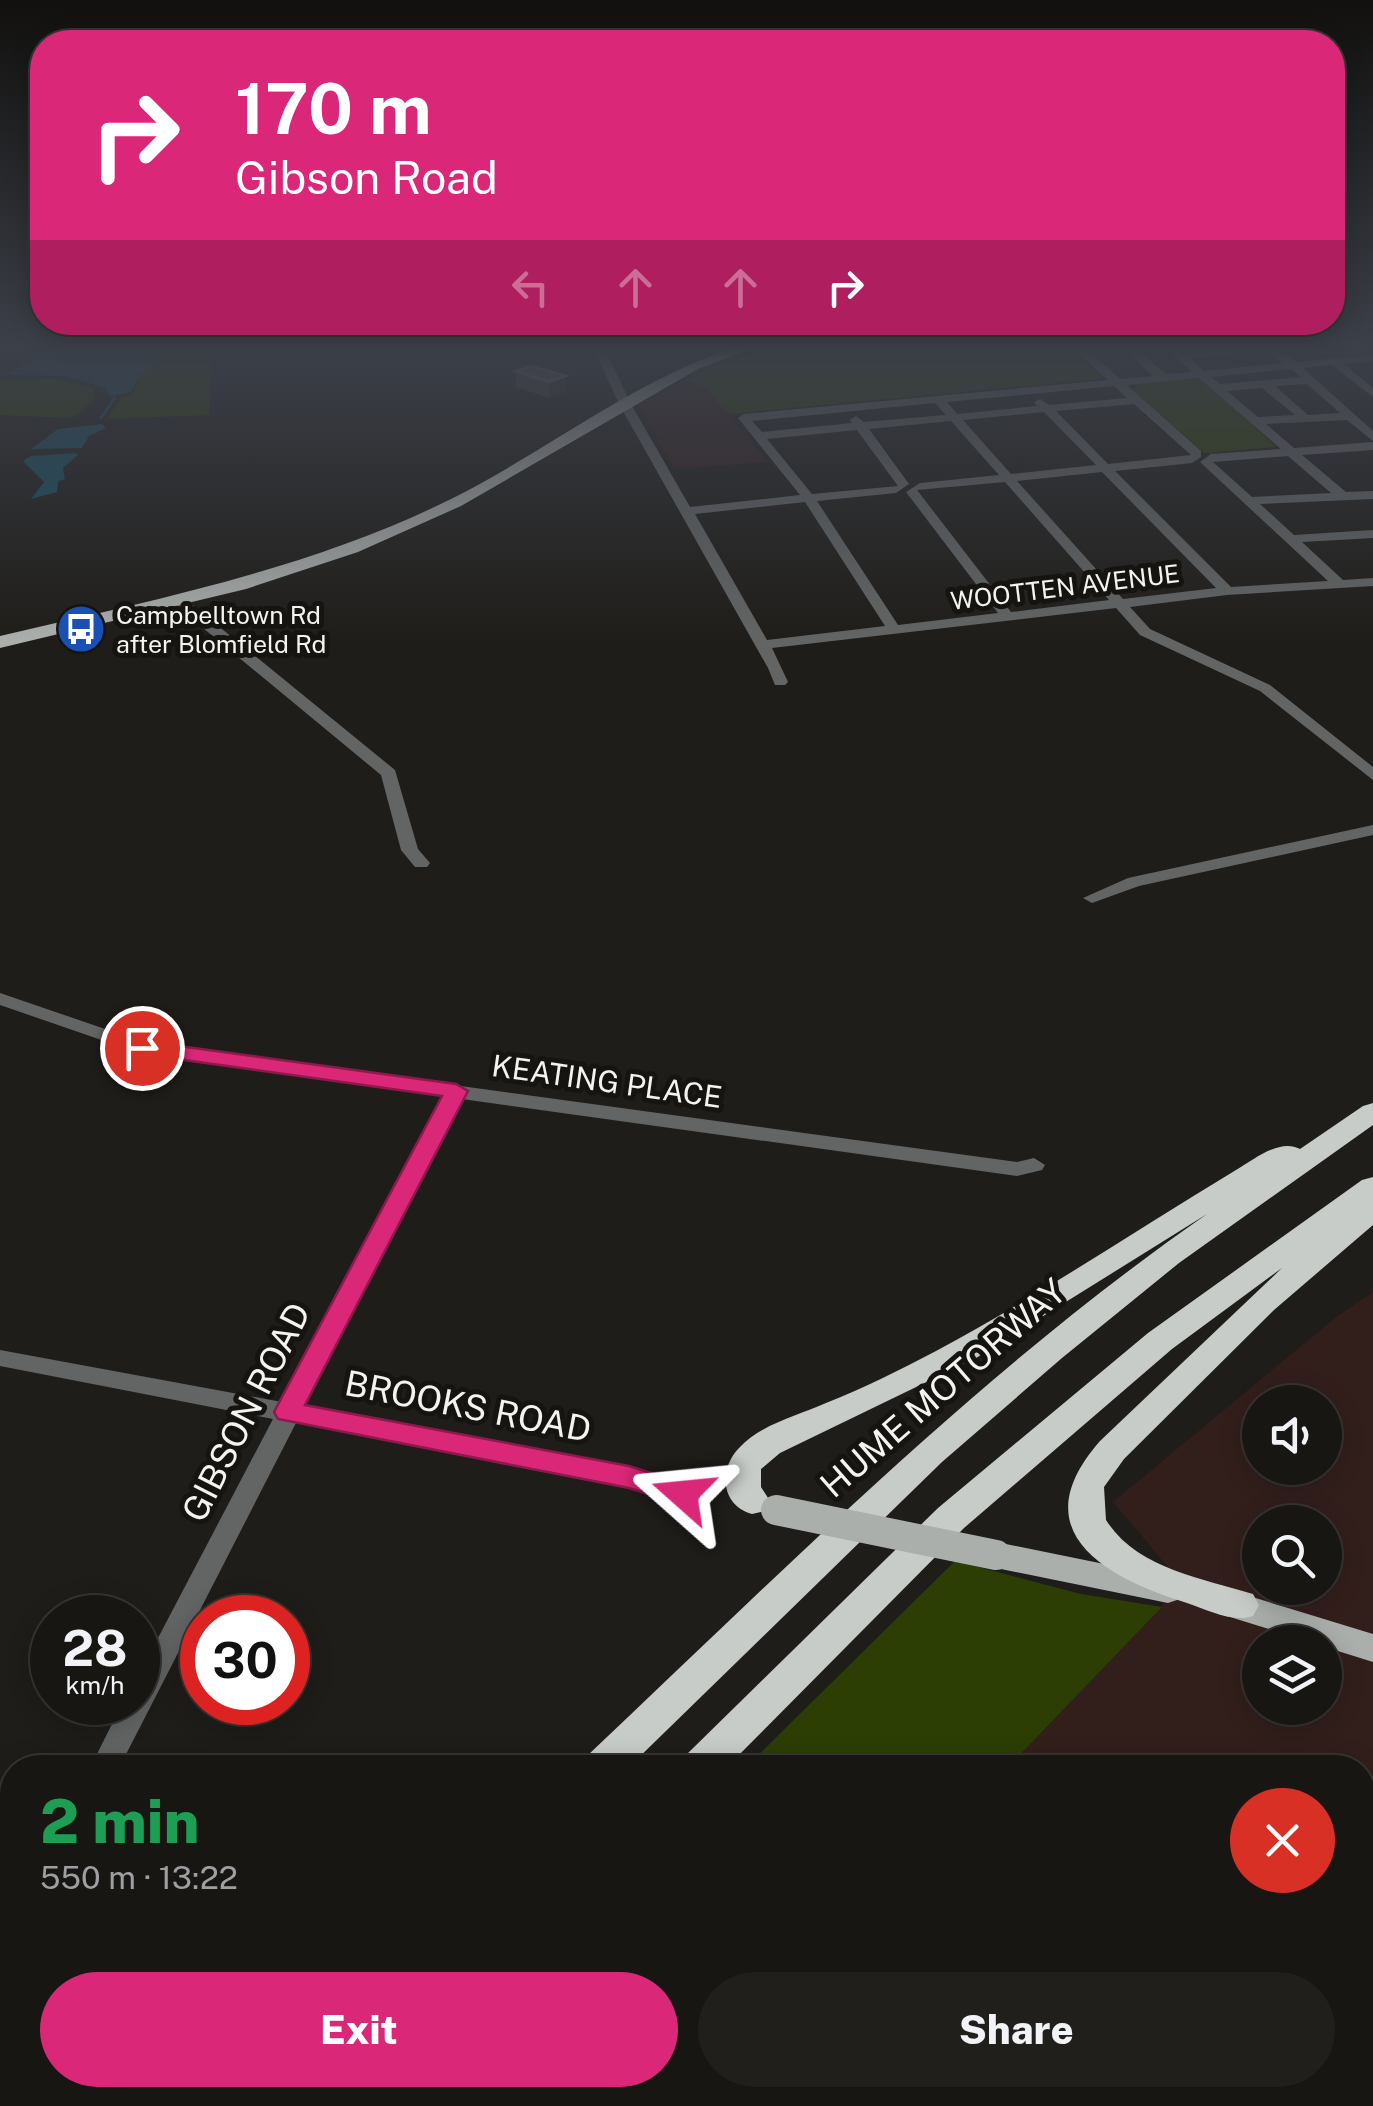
<!DOCTYPE html>
<meta charset="utf-8">
<style>
body{margin:0;font-family:"Public Sans",sans-serif;background:#201f1c;color:#f1f3f6;height:100vh;display:flex;flex-direction:column;font-size:38px;white-space:nowrap}
*{box-sizing:border-box;margin:0}
p{font-size:32px;color:#9e9fa0}
.icon{flex:none;width:55px;height:55px;fill:none;stroke:currentColor;stroke-width:2;stroke-linecap:round;stroke-linejoin:round}
.map{position:relative;flex:1;overflow:hidden}
.sheet{position:absolute;left:0px;top:1755px;width:1375px;height:352px;display:flex;flex-direction:column;background:#171613;border-radius:40px 40px 0 0;box-shadow:0 5px 25px #0003,0 0 0 2px #363533}
.sheet>*{flex:none}
.banner{position:absolute;left:30px;top:30px;width:1315px;height:305px;border-radius:40px;box-shadow:0 5px 25px #0003,0 0 0 2px #363533;background:#db2777;color:#fff;overflow:hidden}
.tools{position:absolute;left:1242px;top:1385px;display:grid;gap:20px}
.tools a{display:grid;place-items:center;width:100px;height:100px;border-radius:50%;background:#171613;box-shadow:0 5px 25px #0003,0 0 0 2px #363533;font-size:50px}
.speed{position:absolute;left:30px;top:1595px;display:flex;gap:20px;font-size:50px;font-weight:700;text-align:center}
.speed>*{display:grid;place-content:center;width:130px;height:130px;border-radius:50%;background:#171613;box-shadow:0 5px 25px #0003,0 0 0 2px #363533;line-height:1}
.speed small{font-size:25px;font-weight:400}
.speed .limit{border:15px solid #d22;background:#fff;color:#111}
.pin{position:absolute;display:grid;place-items:center;width:85px;height:85px;color:#fff;margin:-42px;border:5px solid #fff;border-radius:50%;box-shadow:0 2px 10px #0007}
.me{position:absolute;width:110px;margin:-55px;rotate:288deg;stroke-linejoin:round;filter:drop-shadow(0 0 8px #0008)}
.turn{display:flex;align-items:center;gap:35px;height:210px;padding:0 40px;font-size:45px}
.turn .icon{width:130px;height:130px;stroke-width:2.5}
.turn b{display:block;font-size:70px;line-height:85px}
.lanes{display:flex;align-items:center;height:95px;padding:0 40px;background:#0003;justify-content:center;gap:50px;direction:ltr}
.lanes .off{opacity:.35}
.round{display:grid;place-items:center;flex:none;width:105px;height:105px;border-radius:52px;background:#201f1c}
.overview{display:flex;align-items:center;justify-content:space-between;height:170px;padding:0 40px}
h1{font-size:60px;font-weight:800;line-height:75px;color:#1e9e55}
.button{display:flex;gap:20px;margin-top:auto;padding:20px 40px}
.button a{flex:1;height:115px;border-radius:60px;background:#db2777;color:#fff;font-size:40px;font-weight:800;line-height:115px;text-align:center}
.button a+a{background:#201f1c;color:#f1f3f6}
.map>svg:first-child{display:block}
.industrial{fill:#321f1c;fill-rule:evenodd}
.green{fill:#2c3e04}
.water{fill:#175062}
.lines{fill:none;stroke-linecap:round;stroke-linejoin:round}
.stream{stroke:#175062;stroke-width:2.5}
.minor{fill:#636564;fill-rule:evenodd}
.major{fill:#abafac;fill-rule:evenodd}
.highway{fill:#c7ccc9;fill-rule:evenodd}
.major-bridge{stroke:#abafac;stroke-width:30}
.wall{fill:#44413d}
.shaded-wall{fill:#2d2b27}
.building{fill:#575451;stroke:#706d6a;stroke-width:2.5}
.route{fill:#db2777;stroke:#8e194d;stroke-width:2.5}
.labels{text-anchor:middle;dominant-baseline:central;stroke-width:10;stroke-linejoin:round;paint-order:stroke}
.far-street-label{font-size:25px;fill:#f4f3f0;stroke:#151410}
.far-poi-label{font-size:25px;fill:#f4f3f0;stroke:#151410;text-anchor:start}
.street-label{font-size:30px;fill:#f4f3f0;stroke:#151410}
.near-street-label{font-size:35px;fill:#f4f3f0;stroke:#151410}
</style>
<div class="map">
<svg width="1373" height="2106" viewBox="0 0 1373 2106">
<rect width="100%" height="100%" fill="#1f1d19"/>
<path class="industrial" d="M686,382l19,5 63,75 -94,7 -36,-65z
M1373,1292v814h-668l10,-11h647v-327l-354,-1 154,-160 5,-41 -54,-64 222,-184zM1260,1402h65v66h-65zM1260,1522h65v66h-65zM1260,1642h65v66h-65z"/>
<path class="green" d="M196,347h16l-3,68 -102,4 14,-21 11,-2 11,-27z
M784,347h283l35,32 -374,35 -23,-27 -23,-7 51,-21z
M52,378l42,11 1,10 -23,19 -72,-3v-34z
M1182,379h22l72,68 -72,6 -73,-65h8l-6,-4z
M955,1561l126,33 81,13 -154,160 -263,1z
M411,2095h304l-10,11h-305z"/>
<path class="water" d="M53,347h140c-35,17 -43,8 -62,45l-21,4 -4,-8 -39,-12 -62,-1z
M102,424l4,4 -17,8 -7,12 -51,1 27,-20z
M75,453l3,2 -15,13 2,11 -7,2 -1,11 -26,7 13,-17 -21,-21 8,-5z"/>
<g class="lines">
<path class="stream" d="M101,418l14,-21"/>
<path class="minor" d="M593,347h11l27,57 59,103 110,-12 -62,-77 6,-4 364,-34 -29,-26 1,-7h11l-2,4 31,28 33,-3 -32,-29h12l33,27 26,-2 -27,-25h12l6,6 92,-6 20,15 78,-7v6l-29,3 29,24v9l-41,-32 -29,3 70,63v10l-26,-21 -81,4 28,24 79,-6v8l-71,5 44,37 27,-1v8l-113,5 34,31 79,-5v8l-71,4 41,38 30,-2v8l-146,9 -97,12 20,22 120,56 103,82v13l-113,-89 -120,-56 -24,-27 -344,40 16,34 -3,3h-10l-7,-17 -149,-264zM1266,351l17,12 -79,8 -14,-13zM1291,369l10,8 -81,7 -9,-7zM1199,378l82,71 -70,5 -11,8 128,119 -97,6 -116,-116 77,-8 9,-6v-6l-74,-66zM1307,384l33,29 -32,2 -33,-29zM1114,386l13,12 -78,7 -9,-6 -6,3 3,4 -80,8 -10,-12zM1262,388l33,27 -37,2 -31,-26zM935,403l11,12 -82,7 -8,-6 -6,4 2,3 -90,9 -10,-11zM1134,404l57,51 -83,9 -52,-53zM1044,412l52,53 -85,9 -48,-54zM951,421l48,54 -79,8 -14,9 92,121 -100,12 -81,-124 79,-8 13,-9 -40,-55zM857,430l41,56 -86,8 -45,-55zM1288,456l43,37 -79,4 -39,-35zM1102,472l114,116 -93,11 -106,-118zM1005,482l104,118 -98,12 -94,-122zM805,502l80,124 -118,14 -72,-126z
M174,598h10l211,172 23,79 12,14 -3,4h-12l-14,-17 -20,-75 -207,-171z
M1373,825v10l-234,51 -47,17 -9,-5 45,-20z
M0,993l146,50 871,119 17,-4 11,7 -3,5 -25,6 -555,-77 -158,308 325,60 63,20 4,7 -4,7 -9,3 -55,-18 -332,-63 -177,345h-29l33,-66h15v-26l135,-257 -273,-53v-16l282,52 161,-306 -301,-42 -142,-49z
M0,1902l12,3v73l-12,7v-48l9,-4 -9,-3z"/>
<path class="major" d="M736,347h21l-59,22 -237,137 -103,46 -112,37 -246,59v-12c153,-36 307,-66 449,-136 97,-48 183,-119 287,-153z
M996,1542l172,35 12,4 5,9 -5,9 -12,4 -172,-35 -12,-4 -5,-9 5,-9z
M1226,1589l147,45v28l-48,-15v-5h-14l-97,-30 -5,-10 5,-10z"/>
<path class="highway" d="M1373,1103v22l-194,138 -117,95 -120,104 -314,306h-47l6,-12c199,-188 394,-385 620,-542l-231,144 -196,95 -19,16v18l9,14 -5,10 -13,3c-31,-9 -34,-44 -13,-66 22,-24 58,-32 87,-45 38,-15 74,-33 110,-52 103,-55 200,-121 300,-181 19,-11 44,-32 64,-21l63,-43z
M1373,1177v48l-99,85 -150,149 -20,28 2,33c31,49 96,58 147,74l6,11 -6,11c-21,7 -45,-6 -66,-13 -83,-26 -166,-72 -87,-162l182,-173 -110,81 -208,179 -238,240h-47l6,-12 253,-248 210,-175 214,-153z
M251,2095h53l-5,11h-52z
M366,2095h52l-5,11h-51z"/>
<path class="major-bridge" d="M776,1510l220,45"/>
</g>
<path class="wall" d="M515,371l51,5v16l-16,6 -34,-11z"/>
<path class="shaded-wall" d="M566,376v16l-16,6 -1,-16z"/>
<path class="building" d="M531,366l35,10 -17,6 -34,-11z"/>
<linearGradient id="sky" x2="0" y2="1"><stop stop-color="#11100e"/><stop offset="0.54" stop-color="#3c4049"/><stop offset="1" stop-color="#3c4049" stop-opacity="0"/></linearGradient>
<rect width="1373" height="642" fill="url(#sky)"/>
<path class="route" d="M142,1041l314,43 12,7 -163,314 324,61 64,20 4,8 -4,8 -10,3 -54,-17 -351,-69 -4,-7 168,-316 -308,-43 -4,-5 4,-5z"/>
<defs>
<g id="bus-disc" transform="scale(2.5)"><circle r="9.5" fill="#1a4fb4" stroke="#151410"/><path d="M-5-6H5V4H4V6H2V4H-2V6H-4V4H-5ZM-3.5-4V0h7V-4ZM-3.5 1.2v1.5H-2V1.2ZM2 1.2v1.5H3.5V1.2Z" fill="#fff"/></g>
</defs>
<g fill-rule="evenodd">
<use href="#bus-disc" x="81" y="629"/>
</g>
<g class="labels">
<g class="far-street-label">
<text transform="translate(1065 587) rotate(-7)">WOOTTEN AVENUE</text>
</g>
<g class="far-poi-label">
<text x="116" y="615">Campbelltown Rd<tspan x="116" dy="29">after Blomfield Rd</tspan></text>
</g>
<g class="street-label">
<text transform="translate(607 1081) rotate(8)">KEATING PLACE</text>
</g>
<g class="near-street-label">
<text transform="translate(943 1388) rotate(-41)">HUME MOTORWAY</text>
<text transform="translate(468 1406) rotate(11)">BROOKS ROAD</text>
<text transform="translate(246 1412) rotate(-63)">GIBSON ROAD</text>
</g>
</g>
</svg>
<div class="tools">
<a><svg class="icon" aria-label="sound" viewBox="0 0 24 24"><path d="M4 9h4l5-4v14l-5-4H4zM17 9q2 3 0 6"/></svg></a>
<a><svg class="icon" aria-label="search" viewBox="0 0 24 24"><circle cx="10" cy="10" r="6"/><path d="M15 15l6 6"/></svg></a>
<a><svg class="icon" aria-label="layers" viewBox="0 0 24 24"><path d="M12 4l9 5-9 5-9-5zM3 14l9 5 9-5"/></svg></a>
</div>
<div class="speed"><div>28<small>km/h</small></div><div class="limit">30</div></div>
<div class="pin" style="left:142px;top:1048px;background:#d93025"><svg class="icon" aria-label="arrive" viewBox="0 0 24 24"><path d="M6 21V4h12l-3 4 3 4H6"/></svg></div>
<svg class="me" style="left:683px;top:1494px" viewBox="-20 -20 40 40"><path d="M0-17L14 15 0 8-14 15z" fill="#db2777" stroke="#fff" stroke-width="4"/></svg>
<div class="banner">
<div class="turn"><svg class="icon" aria-label="right" viewBox="0 0 24 24"><path d="M7 20v-9h11M14 6l5 5-5 5"/></svg><div><b>170 m</b>Gibson Road</div></div>
<div class="lanes"><svg class="icon off" aria-label="left" viewBox="0 0 24 24"><path d="M17 20v-9H6M10 6l-5 5 5 5"/></svg><svg class="icon off" aria-label="ahead" viewBox="0 0 24 24"><path d="M12 20V5M6 11l6-6 6 6"/></svg><svg class="icon off" aria-label="ahead" viewBox="0 0 24 24"><path d="M12 20V5M6 11l6-6 6 6"/></svg><svg class="icon" aria-label="right" viewBox="0 0 24 24"><path d="M7 20v-9h11M14 6l5 5-5 5"/></svg></div>
</div>
<section class="sheet">
<div class="overview"><div><h1>2 min</h1><p>550 m · 13:22</p></div><a class="round" style="background:#d93025;color:#fff"><svg class="icon" aria-label="close" viewBox="0 0 24 24"><path d="M6 6l12 12M18 6L6 18"/></svg></a></div>
<div class="button"><a>Exit</a><a>Share</a></div>
</section>
</div>
